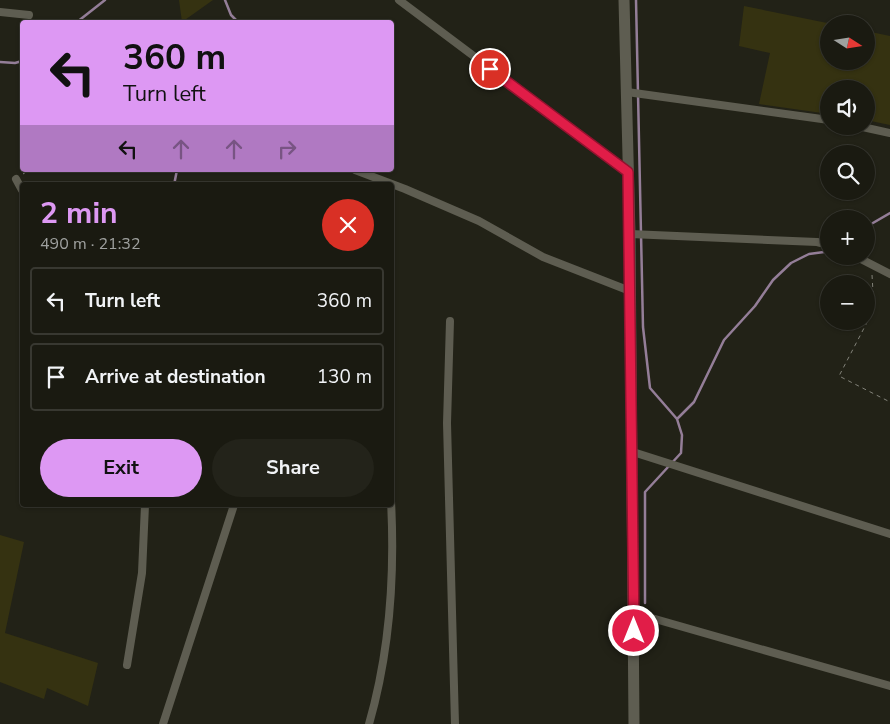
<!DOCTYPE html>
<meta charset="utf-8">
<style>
body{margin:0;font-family:"Nunito Sans",sans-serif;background:#23231a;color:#f1f3f6;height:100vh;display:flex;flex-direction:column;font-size:19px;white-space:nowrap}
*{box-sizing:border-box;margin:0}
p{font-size:16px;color:#9fa19f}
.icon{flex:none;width:28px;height:28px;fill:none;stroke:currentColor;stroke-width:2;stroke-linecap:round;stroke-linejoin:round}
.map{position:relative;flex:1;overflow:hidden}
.sheet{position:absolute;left:20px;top:182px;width:374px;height:325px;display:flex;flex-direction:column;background:#1a1a11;border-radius:5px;box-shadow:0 1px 4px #0004,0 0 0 1px #383831}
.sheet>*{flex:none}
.hud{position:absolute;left:20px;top:20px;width:374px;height:152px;border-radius:5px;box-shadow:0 1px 4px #0004,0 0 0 1px #383831;background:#dd98f3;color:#111;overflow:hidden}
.needle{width:32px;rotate:102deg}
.tools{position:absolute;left:820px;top:15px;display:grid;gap:10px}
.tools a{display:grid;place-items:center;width:55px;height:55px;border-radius:50%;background:#1a1a11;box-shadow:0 1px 4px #0004,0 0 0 1px #383831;font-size:25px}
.pin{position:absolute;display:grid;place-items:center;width:42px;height:42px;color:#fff;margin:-21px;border:2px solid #fff;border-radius:50%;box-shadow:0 1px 5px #0007}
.me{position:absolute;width:55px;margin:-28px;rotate:0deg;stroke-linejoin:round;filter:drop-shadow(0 0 4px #0008)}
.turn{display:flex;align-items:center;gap:18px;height:105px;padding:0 20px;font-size:22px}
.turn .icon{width:65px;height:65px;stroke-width:2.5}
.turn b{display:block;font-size:35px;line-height:42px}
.lanes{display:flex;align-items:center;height:48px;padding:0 20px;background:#0003;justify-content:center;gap:25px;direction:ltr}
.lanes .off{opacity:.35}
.round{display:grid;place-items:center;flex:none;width:52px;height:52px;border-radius:26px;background:#23231a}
.overview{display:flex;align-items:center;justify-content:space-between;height:85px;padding:0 20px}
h1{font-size:30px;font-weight:700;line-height:38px;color:#dd98f3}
.button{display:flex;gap:10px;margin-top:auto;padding:10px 20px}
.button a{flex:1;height:58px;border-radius:30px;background:#dd98f3;color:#111;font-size:20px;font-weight:700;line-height:58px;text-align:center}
.button a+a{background:#23231a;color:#f1f3f6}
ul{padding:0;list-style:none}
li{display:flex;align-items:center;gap:15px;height:68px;margin:0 10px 8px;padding:0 10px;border:2px solid #383831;border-radius:5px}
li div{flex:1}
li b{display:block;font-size:19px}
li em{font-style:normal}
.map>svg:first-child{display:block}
.green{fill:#353211}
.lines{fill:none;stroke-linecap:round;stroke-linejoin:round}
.stream{stroke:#947e98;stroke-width:2.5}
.path{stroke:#828279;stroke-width:1;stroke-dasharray:4 4;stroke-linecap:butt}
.minor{stroke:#5e5d51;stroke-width:8}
.secondary{stroke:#5e5d51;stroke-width:11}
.route-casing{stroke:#92132f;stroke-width:12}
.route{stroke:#e11d48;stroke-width:9}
</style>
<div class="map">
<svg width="890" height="724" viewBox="0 0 890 724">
<rect width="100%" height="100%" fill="#222217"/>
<path class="green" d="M179,0h34l-31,22z
M744,6l88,18h-3v37h37v-30l24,5v89l-24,-5v-31h-37v25l-70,-10 11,-51 -31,-7z
M0,535l24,7 -19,91 93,30 -10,43 -41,-18 -3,11 -44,-17z"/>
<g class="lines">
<path class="stream" d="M225,0l6,15 7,7
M636,0l7,327 7,61 27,31 5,16 -1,18 -36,39v111
M77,22l28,-22
M0,62l15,1 7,-2
M174,185l3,-15
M866,227l24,-14
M677,419l17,-17 30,-62 31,-34 18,-26 18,-17 18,-9 15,-2 5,-4"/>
<path class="path" d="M23,174l6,-4
M872,275l2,34 -35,67 51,26"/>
<path class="minor" d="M399,0l229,172
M0,12l29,3
M627,92l202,28
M858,126l32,7
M355,170l50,19 74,32 64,36 87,34
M16,179l6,11
M630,234l187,8 12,3
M855,256l35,18
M450,321l-3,102 8,301
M633,452l257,82
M634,613l256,73
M127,665l15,-92 3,-68
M163,724l71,-219
M369,724c21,-73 26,-147 22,-223"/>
<path class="secondary" d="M624,0l6,234 4,490"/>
</g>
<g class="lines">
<g class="route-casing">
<path id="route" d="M490,69l138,103 6,459"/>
</g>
<use href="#route" class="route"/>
</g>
</svg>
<div class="tools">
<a><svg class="needle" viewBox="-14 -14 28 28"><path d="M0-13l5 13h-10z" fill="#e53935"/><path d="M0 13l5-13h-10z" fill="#9fa19f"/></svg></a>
<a><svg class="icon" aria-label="sound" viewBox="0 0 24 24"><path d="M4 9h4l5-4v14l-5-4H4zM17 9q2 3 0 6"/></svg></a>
<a><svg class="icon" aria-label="search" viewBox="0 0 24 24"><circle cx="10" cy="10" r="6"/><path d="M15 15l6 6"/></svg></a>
<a>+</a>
<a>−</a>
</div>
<div class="pin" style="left:490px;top:69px;background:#d93025"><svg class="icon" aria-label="arrive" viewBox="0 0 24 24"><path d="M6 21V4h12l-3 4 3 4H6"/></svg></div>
<svg class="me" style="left:634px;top:631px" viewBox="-20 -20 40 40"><circle r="17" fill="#e11d48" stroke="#fff" stroke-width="3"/><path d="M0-11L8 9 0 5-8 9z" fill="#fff"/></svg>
<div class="hud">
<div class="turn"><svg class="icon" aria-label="left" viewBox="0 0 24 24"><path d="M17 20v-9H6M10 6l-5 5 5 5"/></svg><div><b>360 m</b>Turn left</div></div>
<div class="lanes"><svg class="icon" aria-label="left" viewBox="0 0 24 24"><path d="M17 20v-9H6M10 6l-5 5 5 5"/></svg><svg class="icon off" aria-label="ahead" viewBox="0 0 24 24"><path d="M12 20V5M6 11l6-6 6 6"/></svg><svg class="icon off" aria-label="ahead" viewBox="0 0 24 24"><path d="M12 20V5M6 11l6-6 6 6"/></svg><svg class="icon off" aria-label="right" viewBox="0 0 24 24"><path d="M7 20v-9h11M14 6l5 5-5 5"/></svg></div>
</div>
<section class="sheet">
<div class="overview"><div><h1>2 min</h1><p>490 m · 21:32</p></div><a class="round" style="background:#d93025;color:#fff"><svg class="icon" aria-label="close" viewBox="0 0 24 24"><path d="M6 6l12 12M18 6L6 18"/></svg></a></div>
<ul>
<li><svg class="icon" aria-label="left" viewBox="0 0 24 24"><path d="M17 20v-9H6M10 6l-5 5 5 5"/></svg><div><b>Turn left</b></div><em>360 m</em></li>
<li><svg class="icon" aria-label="arrive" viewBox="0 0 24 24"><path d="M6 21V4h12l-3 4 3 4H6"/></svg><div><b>Arrive at destination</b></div><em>130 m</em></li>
</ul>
<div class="button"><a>Exit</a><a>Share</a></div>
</section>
</div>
